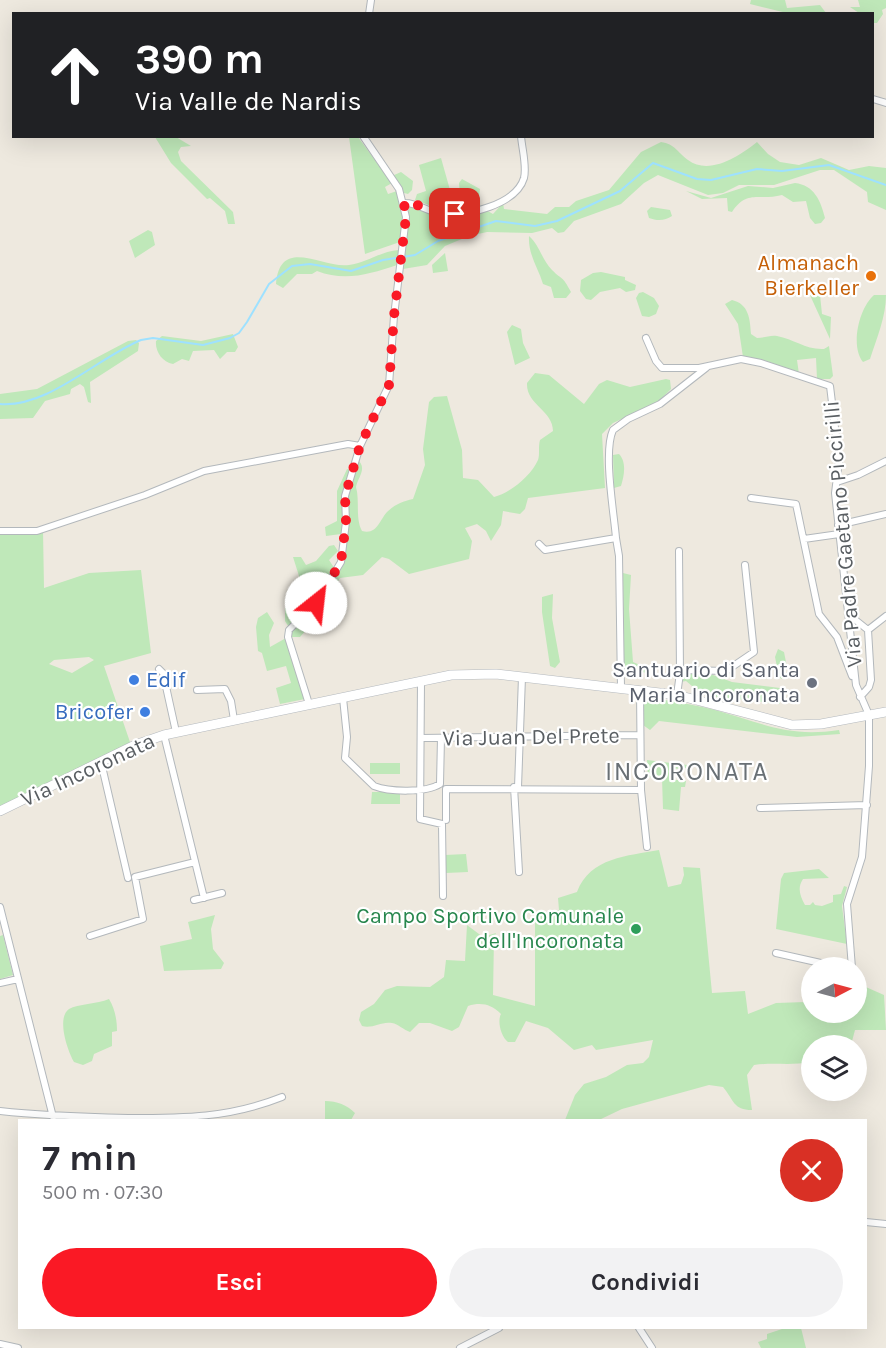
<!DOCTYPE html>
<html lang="it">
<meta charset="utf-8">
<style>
body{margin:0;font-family:Karla,sans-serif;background:#f2f2f3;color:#2b2b33;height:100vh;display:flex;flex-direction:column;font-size:22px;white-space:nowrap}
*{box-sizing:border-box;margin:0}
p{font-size:20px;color:#7c7c81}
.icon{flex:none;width:33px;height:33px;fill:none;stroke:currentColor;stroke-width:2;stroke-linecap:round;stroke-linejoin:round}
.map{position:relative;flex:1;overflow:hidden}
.side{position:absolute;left:18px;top:1119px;width:849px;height:210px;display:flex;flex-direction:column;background:#fff;border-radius:0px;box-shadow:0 6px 24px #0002}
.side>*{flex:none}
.guide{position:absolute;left:12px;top:12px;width:862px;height:126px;border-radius:0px;box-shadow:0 6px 24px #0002;background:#202124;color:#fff;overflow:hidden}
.needle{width:39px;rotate:84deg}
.buttons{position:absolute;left:801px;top:957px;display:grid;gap:12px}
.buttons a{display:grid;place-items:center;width:66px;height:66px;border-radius:50%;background:#fff;box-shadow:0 6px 24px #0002;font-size:30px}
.pin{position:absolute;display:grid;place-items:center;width:51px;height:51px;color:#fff;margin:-26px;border-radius:12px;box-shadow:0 3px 9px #0006}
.me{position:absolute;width:66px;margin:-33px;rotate:29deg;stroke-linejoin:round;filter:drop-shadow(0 0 4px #0008)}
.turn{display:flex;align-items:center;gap:21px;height:126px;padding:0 24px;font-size:27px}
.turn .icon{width:78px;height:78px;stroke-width:2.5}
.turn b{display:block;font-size:42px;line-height:51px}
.round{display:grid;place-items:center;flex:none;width:63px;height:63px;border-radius:32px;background:#f2f2f3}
.overview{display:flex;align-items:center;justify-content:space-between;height:102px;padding:0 24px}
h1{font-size:36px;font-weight:700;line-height:45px}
.primary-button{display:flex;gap:12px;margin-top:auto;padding:12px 24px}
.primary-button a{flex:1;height:69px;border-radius:36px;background:#fa1925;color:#fff;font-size:24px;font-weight:700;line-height:69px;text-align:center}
.primary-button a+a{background:#f2f2f3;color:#2b2b33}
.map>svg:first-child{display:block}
.green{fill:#bfe8b9;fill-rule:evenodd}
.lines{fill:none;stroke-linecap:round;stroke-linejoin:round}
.stream{stroke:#9ee1ff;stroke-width:2}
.minor-casing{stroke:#b3b8bc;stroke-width:8}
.secondary-casing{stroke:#b4b9be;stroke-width:10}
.minor{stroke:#fff;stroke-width:6}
.secondary{stroke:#fff;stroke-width:9}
.route{stroke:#fa1925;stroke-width:10;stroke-dasharray:0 18}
.food-dot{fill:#e8710a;stroke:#fff;stroke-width:2}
.shop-dot{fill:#3f7fe0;stroke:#fff;stroke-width:2}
.worship-dot{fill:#6b7280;stroke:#fff;stroke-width:2}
.leisure-dot{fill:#2e9e5b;stroke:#fff;stroke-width:2}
.labels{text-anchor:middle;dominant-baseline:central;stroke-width:4.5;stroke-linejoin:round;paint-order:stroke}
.food-label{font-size:22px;fill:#c56008;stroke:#fff;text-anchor:end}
.street-label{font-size:22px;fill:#595e62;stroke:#fff}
.worship-label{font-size:22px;fill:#5b616d;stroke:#fff;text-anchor:end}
.shop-label{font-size:22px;fill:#366cbe;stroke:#fff;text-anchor:start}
.leisure-label{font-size:22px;fill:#27864d;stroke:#fff;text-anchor:end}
.quarter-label{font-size:26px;letter-spacing:1.5px;fill:#697075;stroke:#fff}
</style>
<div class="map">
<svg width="886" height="1348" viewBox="0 0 886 1348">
<rect width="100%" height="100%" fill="#eee9df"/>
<path class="green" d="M751,0h34l2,8 33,-3 6,8h-39l-37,-9z
M858,0h28v8l-4,2 1,4 -6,9h-4v-9l-14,-1 -9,-6h10z
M155,137h21l15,9 -10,1 -3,5 3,9 52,51 2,12h-7l-3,-13 -15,-13 -3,1 -36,-36z
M349,137h9l34,46 -7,4 3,7 9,-3 6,20 -3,31 -35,12z
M661,142c14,2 16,10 27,18 21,16 52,-4 69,-18l11,12 12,8 19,3 22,-7 28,12 20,-4 17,2v42l-18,-8 -1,-10 -33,-22h-14l-46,15h-35l-16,8 -15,2 -50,-20 -14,8 -23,21 -47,17 -10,11 -6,1 -6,-5 -20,5 -45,-1 -18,4 -24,10 -18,19 -24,4 6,-64 21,8 54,-4 9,5 10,-11 1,6 43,5 8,-7h14l7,-6 33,-11 32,-38z
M441,158l11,39 -20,7 16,-1 12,-7 -1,-13 3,-4 18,10 -2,18 -33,4 -30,-11 2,-6 9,-3 -7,-26z
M401,172l12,9 -1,9 -4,4 -4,-1 -12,-17z
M795,183c19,2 26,18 30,35l-4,5 -6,1 -5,-6 -4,-17 -13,1 -11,-7c-23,6 -35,-6 -50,17l-4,-1 -1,-13 -25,1 -16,-8 25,7 37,-12 25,2z
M651,207l19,3 2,6c-7,5 -15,5 -23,2l-2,-7z
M148,230l4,2 3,13 -20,13 -6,-17z
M529,236c11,10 13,24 23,34 11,11 10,5 19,22l-5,6h-12l-3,-11 -8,-3c-5,-17 -15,-29 -14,-48z
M399,250l-2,15c-27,9 -52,17 -80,6l-5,3h-15l-14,14 -7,-4c4,-49 47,-15 73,-19 17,-2 32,-14 50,-15z
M445,253l3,18 -15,2 -1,-8z
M601,272l24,5v3l11,5 -1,5 -9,2 -6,-4 -20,4 -9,8 -5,-1 -6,-8 1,-11 12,-7z
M643,292l11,6 5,8 -3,8 -7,3 -7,-1 -6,-18 3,-5z
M809,293l2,3 9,-1 2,19 9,3 -1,22z
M874,295h12c0,21 -9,43 -16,64l-7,3c-13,-16 -4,-54 11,-67z
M732,300c17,4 18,19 19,34l6,4c7,0 13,-3 20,-2 17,3 29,14 47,13l5,-3 4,30 -3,3h-13l-1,-21 -19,2 2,14 -56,-17 -5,-33 -13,-20z
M512,325l9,4 2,14 7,15 -15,7 -8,-33z
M233,334l5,13 -3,5h-8l-7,7 -6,-9 -21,1 -4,10 -7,-2 -9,5c-11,-2 -18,-13 -17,-23l6,-5 39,5z
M136,340l3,3 -1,8 -48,31 1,21 -3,-1 -4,-15 -4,-3 -9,5 -1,5 -25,7 -12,17 -33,1v-25l37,-5 91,-48z
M535,373l14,2 35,29 15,-20 8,-4 23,7 36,-8 4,1 1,9 -13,13 -45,21 -11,11 3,54 -77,10 -3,11 -5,5 -17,-3 -2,14 -10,16 -5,-10 -9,-7 -12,4 7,13 -3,18 -60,15 -20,-15 -7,-2 -19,18 -23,3 -16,23 6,23 -2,2 -14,-5 -14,16h-10v-4l20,-23 31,-47 4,-67 12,-37c11,9 1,18 -1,28 4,14 -1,31 6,44 15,4 17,-10 25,-19 7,-7 16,-11 26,-13l12,-34 -2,-16 6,-47 5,-5 13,-1 15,54 1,28 15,2 16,17c16,-4 37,-21 44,-37 2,-6 0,-13 2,-20l13,-9c0,-21 -27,-26 -26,-48z
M619,454c8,8 5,23 2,32l-7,2 -1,-33z
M347,469l3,1 -6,58 -3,6 -15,2 -1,-9 12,-6v-30z
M43,530l1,58 45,-15 52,-3 10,83 -47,13 27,79 -131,63v-274zM89,657l5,3 -22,13 -23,-9 5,-4z
M334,545l4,6 -9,9 6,9 -20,32 -25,28 -5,-8v-13l20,-13 -12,-38h8l5,8 10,-4 13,-15z
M623,573l8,2 -2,34 4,53 16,7 -2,4 -16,-3 -7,2z
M553,594l-1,24 8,44 -5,6 -5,-2 -8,-54v-15z
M267,612l7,11 -5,12 1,12 16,-9 19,61 -25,5 -4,-16 15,-5 -5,-17 -19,5 -5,-18 -4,-2 -2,-24 2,-9z
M778,649l6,3 3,15 -5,12 -3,-2 -4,-20z
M683,672h22l27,10 48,6v16l-63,-7 -19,-6 -12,-10 -5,1z
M642,695c23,6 46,8 69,14 50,13 74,29 128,21l1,4 -43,3 -138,-16 -9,9 -7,-5z
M647,760l40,5v3l-18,1v10l17,2 -1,6h-4l-2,24 -16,-2 -1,-31 -14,-1z
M370,763h30v11h-30z
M372,792h28v12h-29z
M659,850l9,37 13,-3 3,-9 -1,-8 17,1 12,125 33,-2 3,23 28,-11 30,-1h5l1,10h44l3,-28 25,11 2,35h-31l-4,15 -39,1 -1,16c-22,4 -36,0 -57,3l-7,10 5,35c-19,0 -18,-10 -29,-23l-14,-2 -87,24 -23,11h-34l10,-25 9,-11 22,-7 21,-12 16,-2 6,-6 4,-17 -57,10 -4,-5 -18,5 -26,-22 -22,-7 -11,21h-7c-7,-5 -11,-21 -7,-28 -10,-10 -20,-12 -33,-8l-9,21 -7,4 -22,-8h-11l-9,9c-6,-2 -12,-8 -18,-9 -11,-2 -19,6 -30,3l-3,-6 2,-8 13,-8 11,-14 12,-4 33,1 14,-10 2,-17 19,1 2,-36 16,12 13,-4 -2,5 -1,57 42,11v-91l24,-5 -1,-12 19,-6c13,-35 51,-36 82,-42z
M466,854l2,18 -22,1 -1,-18z
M819,869l10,9 -26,1c-6,9 -3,17 2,26h5l3,-3 2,3 7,1 11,-4v-7l8,-1 3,-8 3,1 -5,19 5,38 -71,-15 5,-50 3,-6z
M215,915l-4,14 2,20 11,14 -3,6 -57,2 -4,-25 32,-7 -4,-17z
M3,935l10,40 -13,4v-43z
M109,999c6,10 8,21 8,32l-5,1v14l-18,8 -2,7 -9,4 -9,-3c-6,-10 -18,-44 -5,-53 9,-5 28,-5 40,-10z
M325,1101c12,0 22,4 30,12l-4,7h-26z
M785,1328h16l5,20h-45l-3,-6 9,-3v-5z"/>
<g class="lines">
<path class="stream" d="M0,404c48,4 97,-46 141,-64l12,-2 50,7 27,-7 9,-5 8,-11 22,-38 23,-18 18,-2 41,7 32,-11 32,-5 23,-14 58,-20 39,5 22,-5 63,-30 33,-28 44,16 14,1 46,-11 25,2 47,-6 57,20"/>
<g class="minor-casing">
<path id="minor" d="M369,14l2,-14
M873,99l13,4
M404,203c13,-1 25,10 39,11 24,2 73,-9 81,-36 3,-12 -2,-29 -3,-42
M646,338l10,23 6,7h37l42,-9 20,4 69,23 9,75 -4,32 21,192 13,30v51l-7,91 -15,47 5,64
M837,482l21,-7 28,-14
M751,498l45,6 23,110 18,23 15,39
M838,525l48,-11
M0,531h37l108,-36 59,-24 144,-27 12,2
M616,538c-2,-25 -13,-86 -3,-108l15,-11 32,-15 46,-36
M804,539l35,-5
M539,544l6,6 71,-12 3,18 2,132
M679,551l1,122
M848,614l20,16
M159,669l4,4 13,59
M421,681l-1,138 22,5 1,72
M197,690l28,-1 6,12 3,19
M640,691l1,99 6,57
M677,695l3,-22 4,-3 42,1 28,-19 -9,-87
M860,697l9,-10 2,-7 -3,-50 18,-14
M343,698l4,39 -2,21 29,28c15,6 52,7 66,-2l1,-46
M309,704l-21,-67 1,-7 27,-27 25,-41 5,-40 -1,-26 15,-50 29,-61 5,-69 12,-99 -7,-28 -36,-53
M164,735l40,163
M421,738l218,-3
M101,762l27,116
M514,787l5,85
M518,787l4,-110
M760,808l107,-3
M446,820v-31l195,1
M194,900l28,-7
M0,907l53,210
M90,936l53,-17 -8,-42 60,-15
M776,953l67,15
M0,983l18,-4
M0,1111c43,5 85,6 128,7 56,0 101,0 154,-21
M866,1222l20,2
M639,1328l13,20
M0,1344l18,4
M460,1348l39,-20"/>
</g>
<g class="secondary-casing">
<path id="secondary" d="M0,811l135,-66 29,-10 287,-60 45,-1 181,21 115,30 29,-1 65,-12"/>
</g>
<use href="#minor" class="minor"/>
<use href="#secondary" class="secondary"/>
</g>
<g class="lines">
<path class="route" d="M316,603l25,-41 5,-40 -1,-26 15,-50 29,-61 5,-69 12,-99 -2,-14 8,-1 14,8 29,4"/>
</g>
<circle class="food-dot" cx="871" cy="276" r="6"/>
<g class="shop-dot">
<circle cx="134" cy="680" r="6"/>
<circle cx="145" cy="712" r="6"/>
</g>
<circle class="worship-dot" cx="812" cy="683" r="6"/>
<circle class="leisure-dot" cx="636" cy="929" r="6"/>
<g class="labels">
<g class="food-label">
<text x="859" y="263">Almanach<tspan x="859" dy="25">Bierkeller</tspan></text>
</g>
<g class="street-label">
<text transform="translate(843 534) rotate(-95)">Via Padre Gaetano Piccirilli</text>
<text transform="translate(531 737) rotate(-1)">Via Juan Del Prete</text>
<text transform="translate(88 770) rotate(-25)">Via Incoronata</text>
</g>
<g class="worship-label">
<text x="800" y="670">Santuario di Santa<tspan x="800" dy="25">Maria Incoronata</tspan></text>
</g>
<g class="shop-label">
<text x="146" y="680">Edif</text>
<text x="133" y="712" text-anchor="end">Bricofer</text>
</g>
<g class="leisure-label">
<text x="624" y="916">Campo Sportivo Comunale<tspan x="624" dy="25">dell'Incoronata</tspan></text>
</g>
<g class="quarter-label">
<text x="687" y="771">INCORONATA</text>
</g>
</g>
</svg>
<div class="buttons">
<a><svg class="needle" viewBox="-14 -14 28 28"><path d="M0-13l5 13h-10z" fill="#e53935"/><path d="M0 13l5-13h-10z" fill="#7c7c81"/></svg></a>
<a><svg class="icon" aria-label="layers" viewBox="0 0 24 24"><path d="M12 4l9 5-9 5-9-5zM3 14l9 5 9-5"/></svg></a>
</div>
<div class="pin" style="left:455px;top:214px;background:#d93025"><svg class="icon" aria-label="arrive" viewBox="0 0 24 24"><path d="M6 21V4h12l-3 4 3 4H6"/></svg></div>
<svg class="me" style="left:316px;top:603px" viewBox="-20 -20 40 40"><circle r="19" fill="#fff"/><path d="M0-13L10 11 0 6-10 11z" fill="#fa1925"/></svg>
<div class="guide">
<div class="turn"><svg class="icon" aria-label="ahead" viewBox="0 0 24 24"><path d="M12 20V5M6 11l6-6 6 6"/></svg><div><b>390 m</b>Via Valle de Nardis</div></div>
</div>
<section class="side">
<div class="overview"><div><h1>7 min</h1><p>500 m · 07:30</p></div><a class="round" style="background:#d93025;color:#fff"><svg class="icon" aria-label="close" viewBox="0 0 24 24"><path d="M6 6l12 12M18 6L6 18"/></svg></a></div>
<div class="primary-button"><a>Esci</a><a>Condividi</a></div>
</section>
</div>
